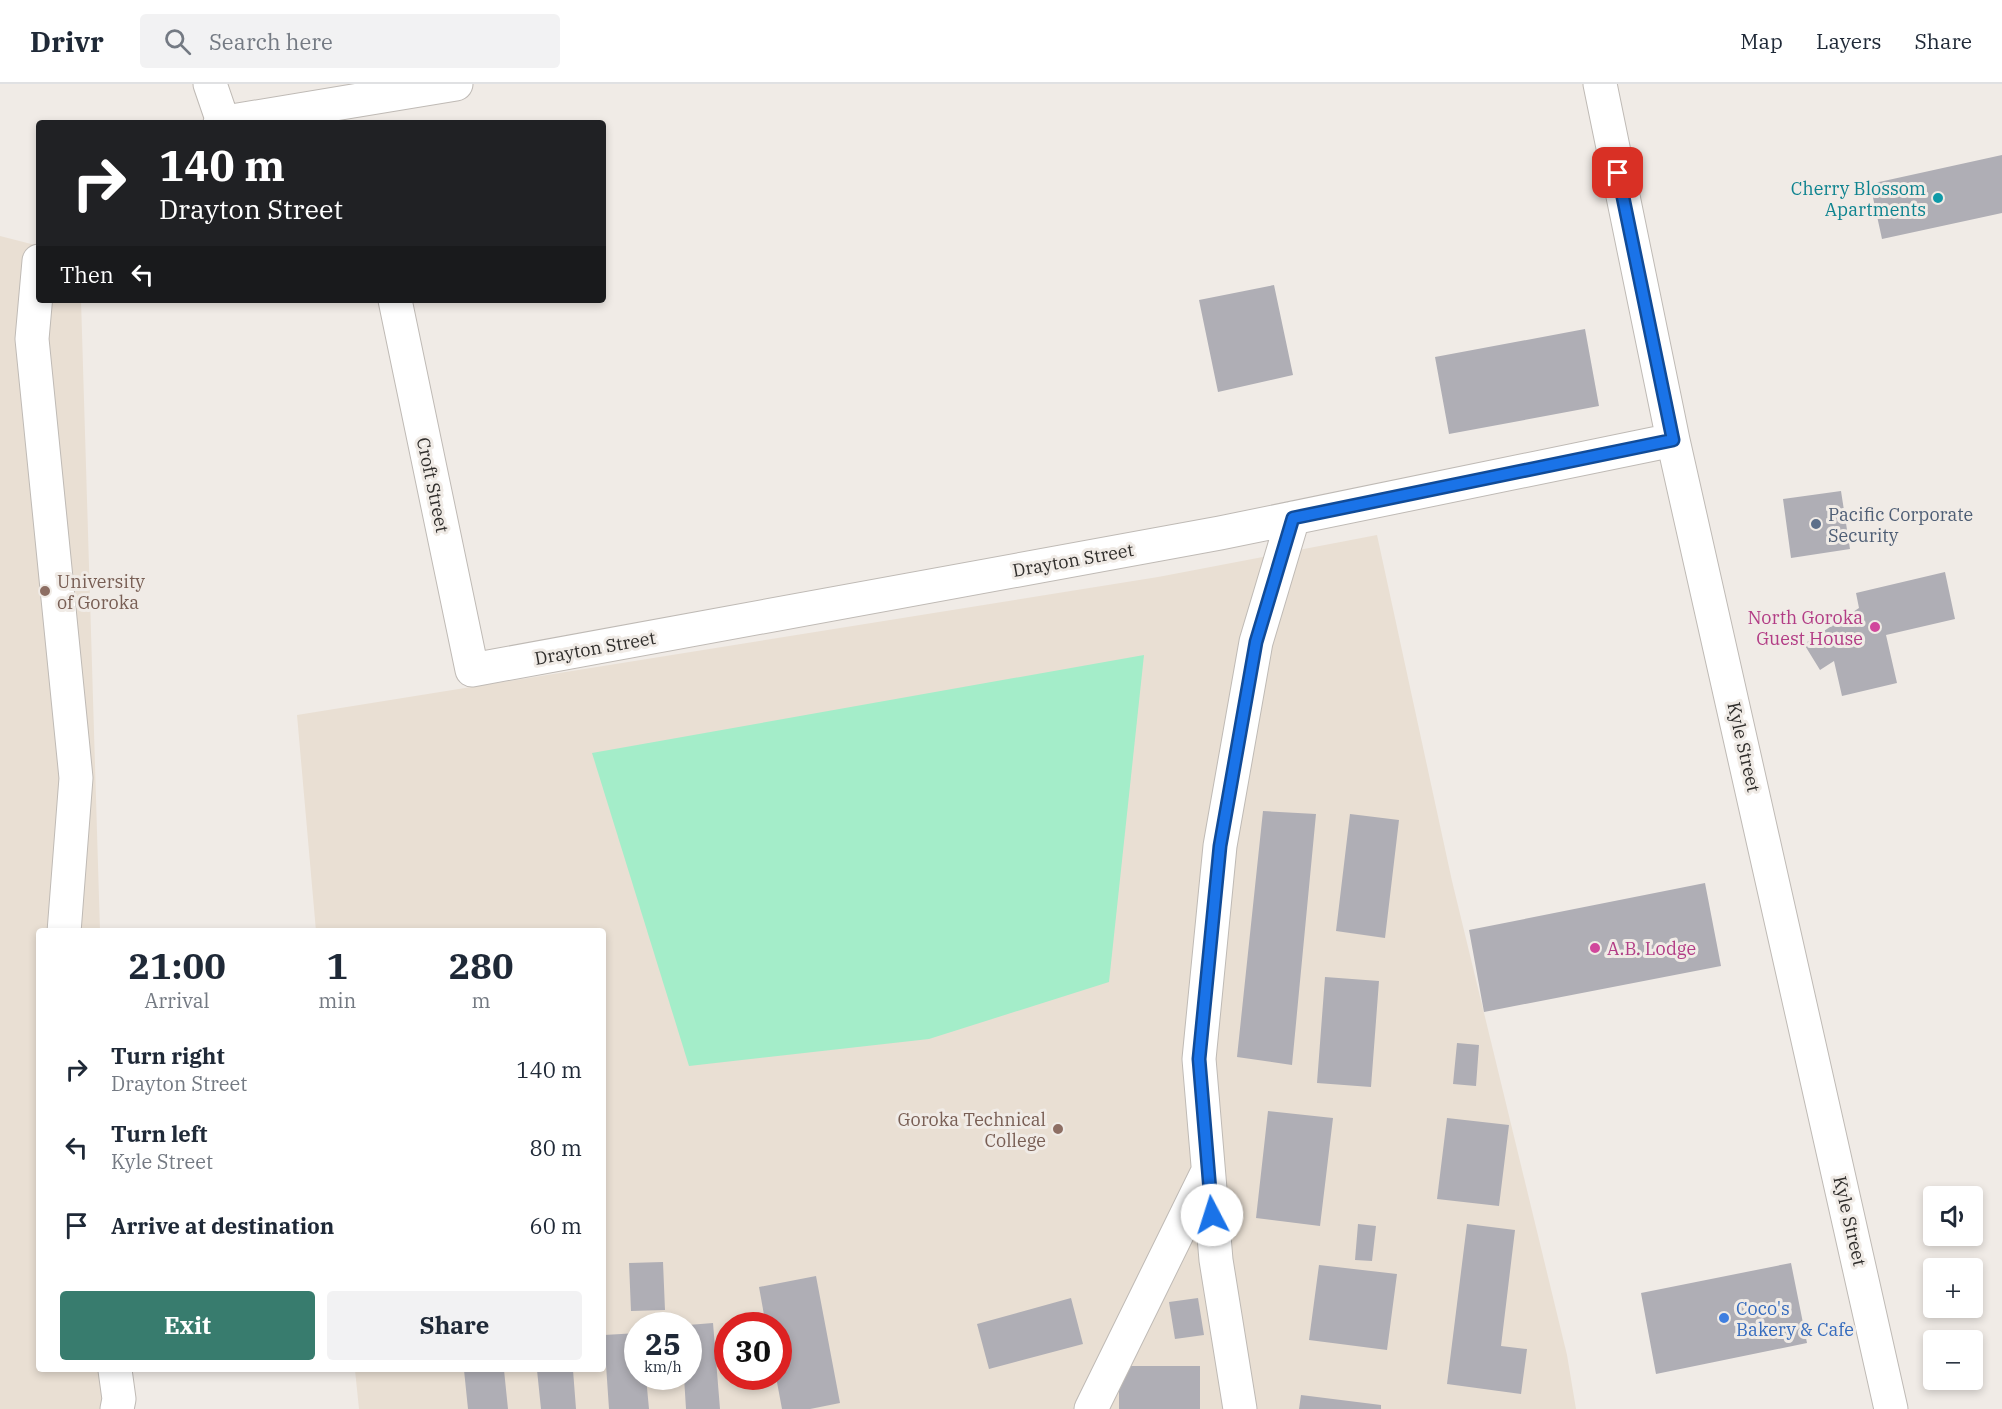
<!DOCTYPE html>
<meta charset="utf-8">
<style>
body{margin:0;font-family:"IBM Plex Serif",serif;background:#f2f2f3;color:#1f2937;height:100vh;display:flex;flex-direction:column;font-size:22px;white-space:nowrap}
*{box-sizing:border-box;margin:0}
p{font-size:20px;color:#747a83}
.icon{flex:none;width:33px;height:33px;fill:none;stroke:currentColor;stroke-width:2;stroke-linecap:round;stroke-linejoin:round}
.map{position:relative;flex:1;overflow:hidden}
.drawer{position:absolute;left:36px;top:844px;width:570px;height:444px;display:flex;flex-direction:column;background:#fff;border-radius:6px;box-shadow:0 3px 9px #0003}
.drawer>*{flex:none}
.hud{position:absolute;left:36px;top:36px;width:570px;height:183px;border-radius:6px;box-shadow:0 3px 9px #0003;background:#202124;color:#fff;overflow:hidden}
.buttons{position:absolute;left:1923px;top:1102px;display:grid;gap:12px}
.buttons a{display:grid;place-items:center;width:60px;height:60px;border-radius:6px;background:#fff;box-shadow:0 3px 9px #0003;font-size:30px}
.speed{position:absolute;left:624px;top:1228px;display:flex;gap:12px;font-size:30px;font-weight:700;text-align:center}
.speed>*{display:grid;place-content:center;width:78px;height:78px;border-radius:50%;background:#fff;box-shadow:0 3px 9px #0003;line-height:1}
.speed small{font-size:15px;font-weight:400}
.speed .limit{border:9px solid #d22;background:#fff;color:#111}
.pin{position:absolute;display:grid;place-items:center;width:51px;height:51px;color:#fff;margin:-26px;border-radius:12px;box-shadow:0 3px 9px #0006}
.me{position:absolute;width:66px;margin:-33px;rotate:355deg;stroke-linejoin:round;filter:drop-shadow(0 0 4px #0008)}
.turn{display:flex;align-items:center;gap:21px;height:126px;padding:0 24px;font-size:27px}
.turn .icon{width:78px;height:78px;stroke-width:2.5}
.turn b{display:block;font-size:42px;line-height:51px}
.then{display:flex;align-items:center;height:57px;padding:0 24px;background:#0003;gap:12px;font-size:22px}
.eta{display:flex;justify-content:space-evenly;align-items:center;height:102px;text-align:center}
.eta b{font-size:36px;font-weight:700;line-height:42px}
.primary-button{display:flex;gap:12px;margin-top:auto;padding:12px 24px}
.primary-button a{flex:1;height:69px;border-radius:6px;background:#387c6e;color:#fff;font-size:24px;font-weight:700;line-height:69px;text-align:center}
.primary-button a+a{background:#f2f2f3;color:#1f2937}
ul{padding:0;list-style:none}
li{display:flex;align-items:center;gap:18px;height:78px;padding:0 24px}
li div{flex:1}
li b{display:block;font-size:22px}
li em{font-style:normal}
header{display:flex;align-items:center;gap:36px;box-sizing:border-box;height:84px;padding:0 30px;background:#fff;border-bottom:2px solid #e0e1e3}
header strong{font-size:28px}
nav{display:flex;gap:33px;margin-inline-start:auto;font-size:21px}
.search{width:420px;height:54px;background:#f2f2f3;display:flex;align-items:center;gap:15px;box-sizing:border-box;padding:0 21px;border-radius:6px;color:#747a83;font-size:22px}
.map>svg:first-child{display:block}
.built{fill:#e9dfd3;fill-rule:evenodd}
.green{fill:#a4edc9}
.building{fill:#afaeb5}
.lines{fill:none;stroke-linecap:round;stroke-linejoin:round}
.minor-casing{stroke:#bfbab5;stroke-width:35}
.minor{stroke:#fff;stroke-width:33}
.route-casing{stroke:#114b97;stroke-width:15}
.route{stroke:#1a73e8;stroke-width:10}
.culture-dot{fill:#0f9aa8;stroke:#f0ebe6;stroke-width:2}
.service-dot{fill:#5c6f8a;stroke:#f0ebe6;stroke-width:2}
.education-dot{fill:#8d6e63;stroke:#f0ebe6;stroke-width:2}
.hotel-dot{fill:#d1479c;stroke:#f0ebe6;stroke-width:2}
.shop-dot{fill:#3f7fe0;stroke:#f0ebe6;stroke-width:2}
.labels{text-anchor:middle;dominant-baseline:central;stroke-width:6;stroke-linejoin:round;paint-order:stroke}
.culture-label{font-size:18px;fill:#0d838f;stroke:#f0ebe6;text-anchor:end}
.street-label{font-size:18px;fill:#2f2d2b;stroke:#f0ebe6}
.service-label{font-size:18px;fill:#4e5e75;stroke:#f0ebe6;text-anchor:start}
.education-label{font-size:18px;fill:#785e54;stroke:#f0ebe6;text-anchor:start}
.hotel-label{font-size:18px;fill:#b23c85;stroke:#f0ebe6;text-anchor:end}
.shop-label{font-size:18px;fill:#366cbe;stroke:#f0ebe6;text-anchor:start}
</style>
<header>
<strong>Drivr</strong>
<div class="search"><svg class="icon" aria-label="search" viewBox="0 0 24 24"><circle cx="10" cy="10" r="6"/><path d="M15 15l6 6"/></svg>Search here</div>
<nav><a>Map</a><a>Layers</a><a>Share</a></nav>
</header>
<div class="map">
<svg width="2002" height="1325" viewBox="0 0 2002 1325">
<rect width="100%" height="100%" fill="#f0ebe6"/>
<path class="built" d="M0,152l39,10v54h42l19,631 -61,1v438h65l1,39h-105z
M1377,451l75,346 115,474 9,54h-1217l-4,-39h248v-438l-287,-1 -19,-216 861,-138zM638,1242h50v51h-50zM728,1242h50v51h-50z"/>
<path class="green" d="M1144,571l-35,327 -180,57 -240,27 -97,-313z"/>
<path class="building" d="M2002,71v58l-120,26 -12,-55z
M1274,201l19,90 -75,17 -19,-92z
M1585,245l14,77 -150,28 -14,-77z
M1841,407l9,58 -59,9 -8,-59z
M1945,488l10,47 -69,16 11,48 -55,13 -8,-35 -14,9 -16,-26 55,-36 -3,-15z
M1263,727l53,3 -24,251 -55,-8z
M1350,730l49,6 -14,118 -49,-7z
M1705,799l16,83 -237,46 -15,-82z
M1325,893l54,4 -8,106 -54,-4z
M1457,959l22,2 -3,41 -23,-2z
M1268,1027l65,7 -13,108 -64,-8z
M1447,1034l62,7 -10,81 -62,-7z
M1358,1140l18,2 -4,35 -17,-1z
M1467,1140l48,6 -14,116 26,3 -6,45 -74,-10z
M663,1178l2,48 -34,1 -2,-48z
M1791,1179l16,80 -151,31 -15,-81z
M1319,1181l78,9 -10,76 -78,-10z
M816,1192l24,127 -30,6h-28l-6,-32h2v-51h-12l-7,-39z
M1071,1214l12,46 -94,25 -12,-45z
M1198,1214l6,37 -29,4 -6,-37z
M713,1239l7,86h-34l-2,-32h4v-52z
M638,1249v44h8l3,32h-40l-5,-74z
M1119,1282h81v43h-81z
M464,1286h40l4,39h-40z
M537,1286h36l3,39h-35z
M1301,1311l80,10v4h-82z"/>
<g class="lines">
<g class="minor-casing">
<path id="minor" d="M210,0l13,38
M1600,0l73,356 218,969
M220,39l236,-39
M39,177l-7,78 44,439 -12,154
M395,216l77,370 748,-137 453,-93
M115,1286l4,29 -2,10
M1091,1325l117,-238
M1240,1325l-24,-149 -17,-201 21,-213 36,-204 37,-124"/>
</g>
<use href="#minor" class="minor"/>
</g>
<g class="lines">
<g class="route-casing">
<path id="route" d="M1212,1131l-13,-156 21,-213 36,-204 37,-124 380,-78 -55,-267"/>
</g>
<use href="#route" class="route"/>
</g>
<circle class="culture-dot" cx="1938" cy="114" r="6"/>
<circle class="service-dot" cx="1816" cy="440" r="6"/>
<g class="education-dot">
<circle cx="45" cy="507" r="6"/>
<circle cx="1058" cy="1045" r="6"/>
</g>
<g class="hotel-dot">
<circle cx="1875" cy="543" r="6"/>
<circle cx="1595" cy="864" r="6"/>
</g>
<circle class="shop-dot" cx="1724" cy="1234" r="6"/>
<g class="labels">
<g class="culture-label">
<text x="1926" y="104">Cherry Blossom<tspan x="1926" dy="21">Apartments</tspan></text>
</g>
<g class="street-label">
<text transform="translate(433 401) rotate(78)">Croft Street</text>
<text transform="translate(1073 476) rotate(-10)">Drayton Street</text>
<text transform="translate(595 564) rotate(-10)">Drayton Street</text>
<text transform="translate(1744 663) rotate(77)">Kyle Street</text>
<text transform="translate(1850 1137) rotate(77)">Kyle Street</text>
</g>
<g class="service-label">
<text x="1828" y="430">Pacific Corporate<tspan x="1828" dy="21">Security</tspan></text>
</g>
<g class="education-label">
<text x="57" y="497">University<tspan x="57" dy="21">of Goroka</tspan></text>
<text x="1046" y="1035" text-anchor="end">Goroka Technical<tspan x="1046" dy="21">College</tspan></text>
</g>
<g class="hotel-label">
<text x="1863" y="533">North Goroka<tspan x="1863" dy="21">Guest House</tspan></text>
<text x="1607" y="864" text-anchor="start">A.B. Lodge</text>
</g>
<g class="shop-label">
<text x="1736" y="1224">Coco's<tspan x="1736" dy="21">Bakery &amp; Cafe</tspan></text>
</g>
</g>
</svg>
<div class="buttons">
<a><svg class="icon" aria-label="sound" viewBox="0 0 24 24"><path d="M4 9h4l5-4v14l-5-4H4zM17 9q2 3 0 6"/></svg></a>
<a>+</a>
<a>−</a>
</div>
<div class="speed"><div>25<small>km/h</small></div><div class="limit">30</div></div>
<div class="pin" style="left:1618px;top:89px;background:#d93025"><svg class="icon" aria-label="arrive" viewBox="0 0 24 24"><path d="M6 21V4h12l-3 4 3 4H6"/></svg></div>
<svg class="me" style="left:1212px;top:1131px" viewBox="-20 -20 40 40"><circle r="19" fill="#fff"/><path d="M0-13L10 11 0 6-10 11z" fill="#1a73e8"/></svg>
<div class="hud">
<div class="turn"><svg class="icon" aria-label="right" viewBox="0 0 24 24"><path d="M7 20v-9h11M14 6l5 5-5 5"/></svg><div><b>140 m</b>Drayton Street</div></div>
<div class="then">Then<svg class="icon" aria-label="left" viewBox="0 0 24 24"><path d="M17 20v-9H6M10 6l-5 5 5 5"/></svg></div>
</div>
<section class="drawer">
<div class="eta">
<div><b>21:00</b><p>Arrival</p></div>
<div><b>1</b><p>min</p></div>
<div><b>280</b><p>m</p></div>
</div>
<ul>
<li><svg class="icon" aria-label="right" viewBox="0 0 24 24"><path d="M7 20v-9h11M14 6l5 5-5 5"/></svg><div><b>Turn right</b><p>Drayton Street</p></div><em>140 m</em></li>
<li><svg class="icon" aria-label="left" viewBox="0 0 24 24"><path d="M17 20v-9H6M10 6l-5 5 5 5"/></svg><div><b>Turn left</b><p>Kyle Street</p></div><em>80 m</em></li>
<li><svg class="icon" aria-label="arrive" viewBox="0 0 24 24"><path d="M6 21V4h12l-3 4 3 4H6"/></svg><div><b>Arrive at destination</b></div><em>60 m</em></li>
</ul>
<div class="primary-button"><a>Exit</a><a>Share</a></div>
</section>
</div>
